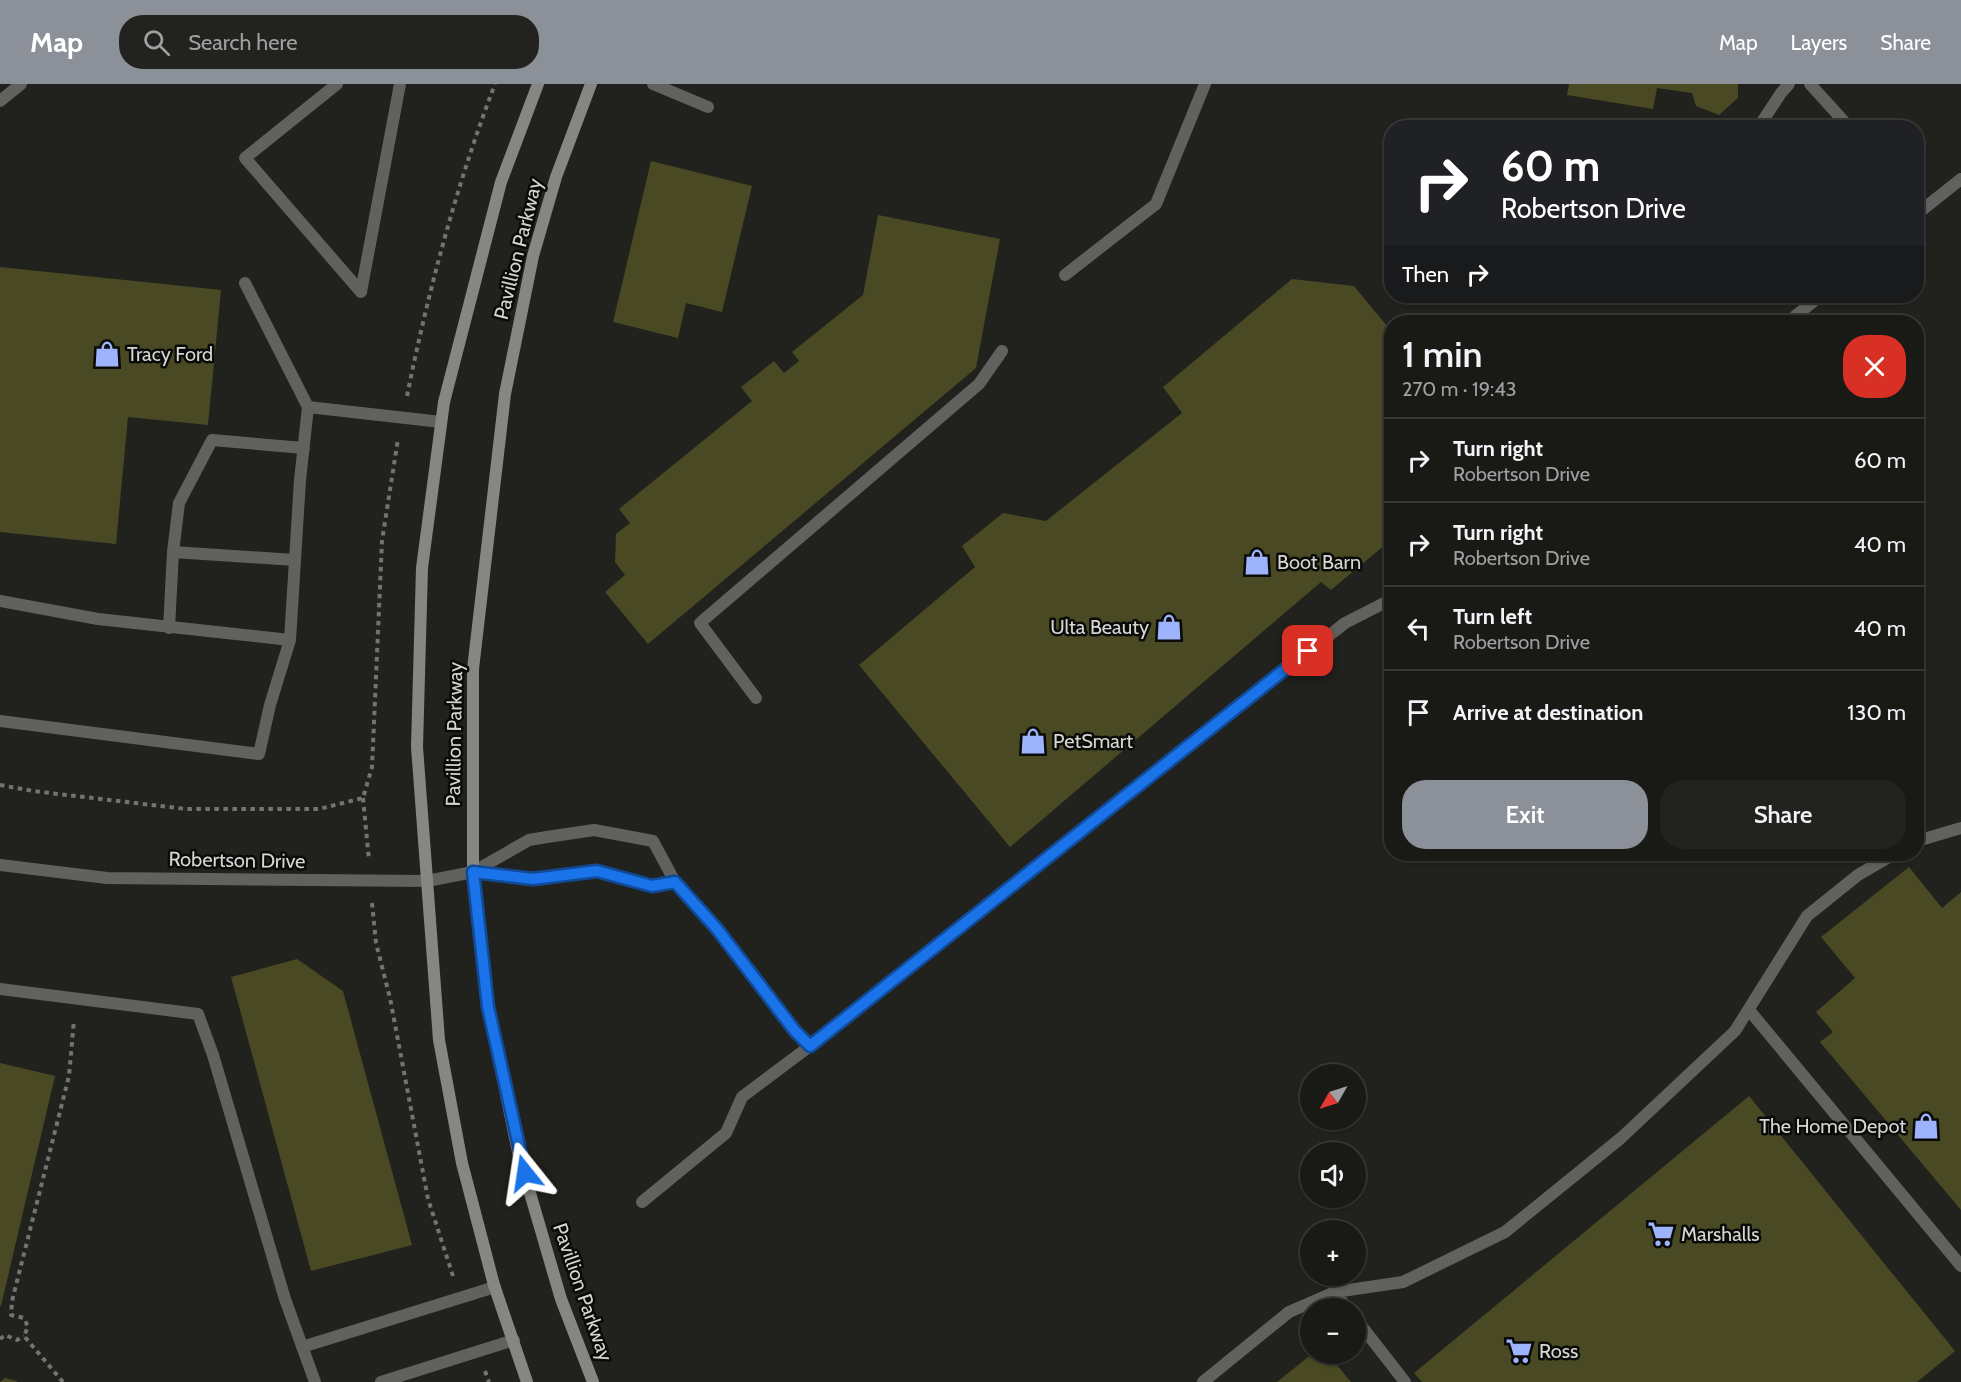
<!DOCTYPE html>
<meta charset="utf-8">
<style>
body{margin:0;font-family:Cabin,sans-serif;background:#22221f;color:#f1f3f6;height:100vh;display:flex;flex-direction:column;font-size:22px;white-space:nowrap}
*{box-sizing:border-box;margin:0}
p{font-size:20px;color:#9fa0a1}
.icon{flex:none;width:33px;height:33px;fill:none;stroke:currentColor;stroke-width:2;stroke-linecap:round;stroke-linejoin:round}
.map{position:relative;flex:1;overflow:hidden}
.panel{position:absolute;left:1384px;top:231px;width:540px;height:546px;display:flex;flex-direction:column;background:#191916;border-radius:24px;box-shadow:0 2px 4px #0004,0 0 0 2px #373835}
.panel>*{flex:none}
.top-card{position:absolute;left:1384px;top:36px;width:540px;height:183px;border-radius:24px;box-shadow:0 2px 4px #0004,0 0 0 2px #373835;background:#202124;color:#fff;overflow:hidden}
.needle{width:39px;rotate:231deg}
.buttons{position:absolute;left:1300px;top:980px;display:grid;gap:12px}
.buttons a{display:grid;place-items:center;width:66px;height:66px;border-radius:50%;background:#191916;box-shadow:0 2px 4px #0004,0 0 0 2px #373835;font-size:30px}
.pin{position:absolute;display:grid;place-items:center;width:51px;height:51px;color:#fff;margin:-26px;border-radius:12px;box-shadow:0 3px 9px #0006}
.me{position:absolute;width:66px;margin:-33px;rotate:345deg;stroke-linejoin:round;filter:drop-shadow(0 0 4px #0008)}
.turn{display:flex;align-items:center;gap:21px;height:126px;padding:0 18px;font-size:27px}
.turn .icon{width:78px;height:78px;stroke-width:2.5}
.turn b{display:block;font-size:42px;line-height:51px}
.then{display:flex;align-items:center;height:57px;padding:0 18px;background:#0003;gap:12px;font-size:22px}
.round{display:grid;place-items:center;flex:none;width:63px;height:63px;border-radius:24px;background:#22221f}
.summary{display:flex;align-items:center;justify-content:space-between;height:102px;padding:0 18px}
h1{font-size:36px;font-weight:600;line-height:45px}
.primary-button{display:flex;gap:12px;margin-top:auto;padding:12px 18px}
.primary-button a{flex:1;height:69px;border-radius:24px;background:#8c9099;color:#fff;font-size:24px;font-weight:600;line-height:69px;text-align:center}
.primary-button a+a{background:#22221f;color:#f1f3f6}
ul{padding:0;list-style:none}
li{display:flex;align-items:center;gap:18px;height:84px;padding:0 18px;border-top:2px solid #373835}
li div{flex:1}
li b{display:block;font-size:22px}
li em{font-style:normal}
header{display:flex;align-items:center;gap:36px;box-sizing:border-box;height:84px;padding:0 30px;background:#8c9099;color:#fff}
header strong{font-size:28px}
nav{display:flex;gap:33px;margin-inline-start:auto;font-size:21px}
.search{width:420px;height:54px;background:#22221f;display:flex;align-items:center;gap:15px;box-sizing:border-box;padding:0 21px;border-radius:24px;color:#9fa0a1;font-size:22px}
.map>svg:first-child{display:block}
.building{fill:#494a23}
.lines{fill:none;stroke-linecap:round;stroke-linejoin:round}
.path{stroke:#737370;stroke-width:4;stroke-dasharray:4.5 4.5;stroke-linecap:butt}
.service{stroke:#61615f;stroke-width:12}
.minor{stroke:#61615f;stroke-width:12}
.tertiary{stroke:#61615f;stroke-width:12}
.secondary{stroke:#868683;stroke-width:12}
.route-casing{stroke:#114b97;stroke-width:15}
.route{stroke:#1a73e8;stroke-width:10}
.labels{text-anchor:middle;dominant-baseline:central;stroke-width:5;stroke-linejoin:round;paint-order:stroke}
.street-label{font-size:20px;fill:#d5d5d3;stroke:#0a0b09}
.poi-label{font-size:20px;fill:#d5d5d3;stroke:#0a0b09;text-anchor:start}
</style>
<header>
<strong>Map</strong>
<div class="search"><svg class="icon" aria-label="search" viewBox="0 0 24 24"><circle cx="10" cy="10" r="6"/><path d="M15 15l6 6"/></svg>Search here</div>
<nav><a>Map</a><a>Layers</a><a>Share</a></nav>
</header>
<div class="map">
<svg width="1961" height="1298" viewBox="0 0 1961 1298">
<rect width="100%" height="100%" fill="#21211e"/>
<path class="building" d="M1569,0h169v14l-19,17 -23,-9 -4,-13 -35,-5 -4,21 -86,-14z
M651,77l101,25 -30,126 -36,-9 -8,35 -65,-16z
M878,131l122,24 -24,129 -328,276 -43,-52 20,-17 -10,-13 1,-28 14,-11 -11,-14 133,-108 -11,-14 33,-26 10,12 15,-12 -7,-9 71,-57z
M0,183l221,23 -13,135 -80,-8 -12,127 -116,-12z
M1292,195l62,7 38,46v207l-61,51 -10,-8 -311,265 -151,-182 116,-98 -13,-21 41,-33 43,8 136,-108 -19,-26z
M1909,783l33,41 19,-16v318l-141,-168 13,-10 -17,-20 39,-34 -34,-41z
M297,875l46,32 69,254 -101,26 -80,-294z
M0,979l55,13 -54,230h-1z
M1749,1012l206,255 -38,31h-495l-8,-9z
M1313,1269h14l24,29h-74z
M5,1294l12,3 -1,1h-16z"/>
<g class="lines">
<path class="path" d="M407,312c21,-104 50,-213 88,-312
M0,701l33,6 153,18h133l44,-11 9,-31 10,-226 16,-102
M363,714l6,62
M372,819l4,40 14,55 38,201 25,77
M0,1255l5,-4 12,5 7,-4
M485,1287l4,11
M63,1298l-39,-46 4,-9 -4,-9 -13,-3 1,-14 57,-225 5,-56"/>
<path class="service" d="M337,0l-92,74 116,134 39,-208
M653,0l55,23
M1810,0l40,44
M0,17l21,-17
M1758,44l23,-35 8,-9
M1917,130l44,-35
M1065,191l91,-71 49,-120
M245,199l63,124
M1788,238l32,-26
M173,468l122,8
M0,517l98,18 192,21 10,-160 8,-73 133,15
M169,544l4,-76 6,-49 33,-63 92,8
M756,614l-56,-75 279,-239 23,-33
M0,637l259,33 11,-49 20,-65
M1917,757l44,-13
M675,798l42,47 78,102 15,15 535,-423 47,-24
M0,905l198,25 15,41 72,244 30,83
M1749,926l212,256
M642,1118l84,-69 16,-36 68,-51
M1335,1208l12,16
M1356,1235l49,63
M302,1263l193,-60
M381,1298l133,-42
M1203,1298l86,-70 46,-20 68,-10 102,-50 116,-94 114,-107 72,-115 51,-41 36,-21"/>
<path class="minor" d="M427,797l46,-9 60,6 64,-7 55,15 23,-4 -22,-41 -59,-11 -47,7 -18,3 -56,32"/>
<path class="tertiary" d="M0,781l107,13 320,3"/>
<path class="secondary" d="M591,0l-35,93 -23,79 -28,138 -32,275v203l15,135 30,145 43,147 32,83
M527,1298l-33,-97 -32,-122 -23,-123 -22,-293 5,-179 22,-166 57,-220 37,-98"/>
</g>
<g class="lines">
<g class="route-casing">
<path id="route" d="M525,1089l-37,-166 -15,-135 60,7 64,-8 55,15 23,-4 42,47 78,102 15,15 498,-395"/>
</g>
<use href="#route" class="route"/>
</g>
<defs>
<g id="shop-bare" transform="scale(2.07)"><path d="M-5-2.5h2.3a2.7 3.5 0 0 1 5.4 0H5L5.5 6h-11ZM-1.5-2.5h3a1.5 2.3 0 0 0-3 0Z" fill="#9db4fd" stroke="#0a0b09" stroke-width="2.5" paint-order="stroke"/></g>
<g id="supermarket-bare" transform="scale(2.07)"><path d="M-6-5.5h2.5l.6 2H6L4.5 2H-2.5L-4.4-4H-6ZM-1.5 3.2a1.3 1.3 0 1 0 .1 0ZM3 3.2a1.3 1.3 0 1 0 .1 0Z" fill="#9db4fd" stroke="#0a0b09" stroke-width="2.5" paint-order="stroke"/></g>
</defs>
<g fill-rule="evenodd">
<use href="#shop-bare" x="107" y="270"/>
<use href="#shop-bare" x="1257" y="478"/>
<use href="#shop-bare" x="1169" y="543"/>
<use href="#shop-bare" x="1033" y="657"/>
<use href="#shop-bare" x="1926" y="1042"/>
<use href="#supermarket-bare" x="1661" y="1150"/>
<use href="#supermarket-bare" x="1519" y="1267"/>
</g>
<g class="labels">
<g class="street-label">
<text transform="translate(518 165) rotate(-76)">Pavillion Parkway</text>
<text transform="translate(454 650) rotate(-89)">Pavillion Parkway</text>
<text transform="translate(237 776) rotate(1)">Robertson Drive</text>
<text transform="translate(583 1208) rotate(71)">Pavillion Parkway</text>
</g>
<g class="poi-label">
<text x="127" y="270">Tracy Ford</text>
<text x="1277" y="478">Boot Barn</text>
<text x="1149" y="543" text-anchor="end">Ulta Beauty</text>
<text x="1053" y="657">PetSmart</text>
<text x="1906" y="1042" text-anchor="end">The Home Depot</text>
<text x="1681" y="1150">Marshalls</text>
<text x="1539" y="1267">Ross</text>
</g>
</g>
</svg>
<div class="buttons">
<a><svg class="needle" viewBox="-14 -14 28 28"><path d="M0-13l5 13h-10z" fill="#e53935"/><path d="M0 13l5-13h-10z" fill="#9fa0a1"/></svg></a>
<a><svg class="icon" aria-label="sound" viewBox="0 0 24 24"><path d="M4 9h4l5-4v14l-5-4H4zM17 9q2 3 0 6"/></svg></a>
<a>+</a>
<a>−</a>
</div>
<div class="pin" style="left:1308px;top:567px;background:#d93025"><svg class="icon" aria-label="arrive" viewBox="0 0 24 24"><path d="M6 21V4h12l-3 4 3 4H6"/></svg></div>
<svg class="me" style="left:525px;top:1089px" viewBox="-20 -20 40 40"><path d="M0-17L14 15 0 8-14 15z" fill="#1a73e8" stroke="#fff" stroke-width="4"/></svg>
<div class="top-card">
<div class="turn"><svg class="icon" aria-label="right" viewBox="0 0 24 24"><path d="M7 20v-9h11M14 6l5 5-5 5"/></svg><div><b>60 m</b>Robertson Drive</div></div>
<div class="then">Then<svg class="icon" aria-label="right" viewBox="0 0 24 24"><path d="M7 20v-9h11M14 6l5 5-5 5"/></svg></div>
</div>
<section class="panel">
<div class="summary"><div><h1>1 min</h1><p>270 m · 19:43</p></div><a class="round" style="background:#d93025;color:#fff"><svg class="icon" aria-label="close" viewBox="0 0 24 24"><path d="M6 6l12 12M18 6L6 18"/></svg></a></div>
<ul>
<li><svg class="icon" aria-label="right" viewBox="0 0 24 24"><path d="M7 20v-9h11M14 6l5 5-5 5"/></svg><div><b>Turn right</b><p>Robertson Drive</p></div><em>60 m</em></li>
<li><svg class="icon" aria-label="right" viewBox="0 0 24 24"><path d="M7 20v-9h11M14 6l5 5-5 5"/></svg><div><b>Turn right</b><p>Robertson Drive</p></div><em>40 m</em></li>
<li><svg class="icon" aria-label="left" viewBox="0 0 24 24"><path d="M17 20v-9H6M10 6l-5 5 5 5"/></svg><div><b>Turn left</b><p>Robertson Drive</p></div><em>40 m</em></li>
<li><svg class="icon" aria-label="arrive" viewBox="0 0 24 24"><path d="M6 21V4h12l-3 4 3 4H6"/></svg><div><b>Arrive at destination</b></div><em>130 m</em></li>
</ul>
<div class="primary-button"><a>Exit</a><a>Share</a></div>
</section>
</div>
